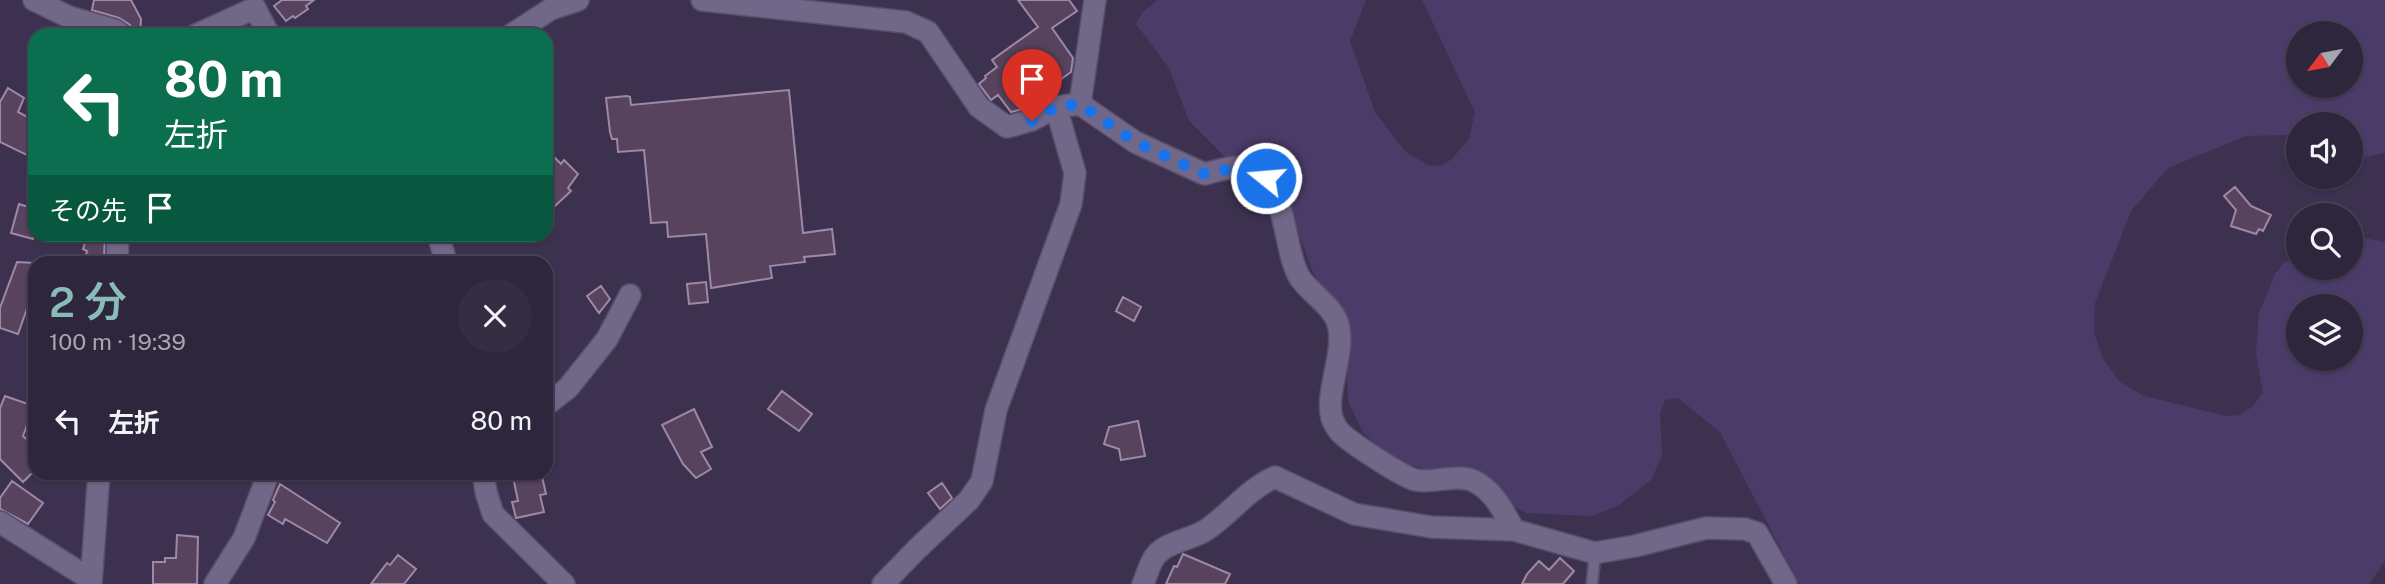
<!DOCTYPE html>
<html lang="ja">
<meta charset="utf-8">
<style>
body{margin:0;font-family:"Public Sans","Noto Sans JP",sans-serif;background:#352e43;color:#f1f3f6;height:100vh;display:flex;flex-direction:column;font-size:26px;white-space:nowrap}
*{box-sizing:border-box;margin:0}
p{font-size:23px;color:#a7a5af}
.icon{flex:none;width:38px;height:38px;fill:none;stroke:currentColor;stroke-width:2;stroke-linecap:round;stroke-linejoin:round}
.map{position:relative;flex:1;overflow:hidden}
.sheet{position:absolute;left:28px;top:256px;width:525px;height:224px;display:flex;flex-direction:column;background:#2d263c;border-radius:21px;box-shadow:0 2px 5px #0004,0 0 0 2px #484356}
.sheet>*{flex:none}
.hud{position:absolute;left:28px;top:28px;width:525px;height:214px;border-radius:21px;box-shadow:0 2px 5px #0004,0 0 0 2px #484356;background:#0b6e4f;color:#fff;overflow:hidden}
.needle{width:46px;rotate:238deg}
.controls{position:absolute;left:2286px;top:21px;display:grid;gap:14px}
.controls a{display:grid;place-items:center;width:77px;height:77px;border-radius:50%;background:#2d263c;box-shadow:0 2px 5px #0004,0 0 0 2px #484356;font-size:35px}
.pin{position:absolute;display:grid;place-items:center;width:60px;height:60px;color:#fff;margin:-72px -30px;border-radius:50% 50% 50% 0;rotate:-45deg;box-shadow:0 0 7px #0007}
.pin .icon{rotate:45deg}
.me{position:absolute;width:77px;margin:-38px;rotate:287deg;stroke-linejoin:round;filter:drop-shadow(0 0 5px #0008)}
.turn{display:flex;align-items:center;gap:24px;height:147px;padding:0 21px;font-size:32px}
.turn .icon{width:91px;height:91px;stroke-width:2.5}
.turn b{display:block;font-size:49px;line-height:60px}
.then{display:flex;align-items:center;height:66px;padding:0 21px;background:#0003;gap:14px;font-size:26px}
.round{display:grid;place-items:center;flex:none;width:74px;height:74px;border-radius:37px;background:#352e43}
.headline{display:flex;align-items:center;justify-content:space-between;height:119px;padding:0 21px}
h1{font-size:42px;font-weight:600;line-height:52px;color:#8bbbb9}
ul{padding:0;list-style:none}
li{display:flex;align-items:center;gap:21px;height:91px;padding:0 21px}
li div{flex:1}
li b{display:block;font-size:26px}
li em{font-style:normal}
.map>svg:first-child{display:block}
.green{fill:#4b3b69;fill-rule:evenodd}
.building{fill:#58435e;stroke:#9f88a6;stroke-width:2}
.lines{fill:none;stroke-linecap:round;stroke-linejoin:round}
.service-casing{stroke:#584f69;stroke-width:14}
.minor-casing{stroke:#584f69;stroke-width:24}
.service{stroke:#716788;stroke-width:10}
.minor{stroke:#716788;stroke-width:21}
.route{stroke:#1a73e8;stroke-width:12;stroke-dasharray:0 21.6}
</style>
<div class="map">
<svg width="2385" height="584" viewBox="0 0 2385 584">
<rect width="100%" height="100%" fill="#3c3250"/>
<path class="green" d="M1157,0h209l-16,41 25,71 30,39 22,14 14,1 11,-7 17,-20 6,-27 -53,-112h963v153l-26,5 -9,-3v-31h-52v15l-13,-4 -39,1 -78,32 -37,43 -36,92 -1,29 9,27 17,23 24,14 82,20 14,-1 12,-8 11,-14 -7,-40 3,-40 16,-39 9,-11 14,-9v14h52v-30l8,-1 27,5v319l-16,23h-570l-79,-152 -42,-34 -13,2 -5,13 2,43 -11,24 -33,26 -26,10 -66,-3 -60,-33 -72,-19 -31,-29 -15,-31 -4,-71 -32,-60 -25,-69 -38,-37 -25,-8 -35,-35 -20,-53 -33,-44 6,-11zM2298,33h52v53h-52zM2298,306h52v53h-52z"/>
<path class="building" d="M94,0h37l10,19 -1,16h-6l-4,-10 -11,-7 -27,-8z
M282,0h32l-8,6 2,3 -13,9 -2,-2 -7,5 -12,-15z
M1018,0h51l8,11 -25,17 21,30 -2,14 -52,38 -8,2 -13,-17 -7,5 -12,-16 7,-6 -1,-2 12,-9 -5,-7 46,-33z
M8,88l16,10 -6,14 17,9v38l-35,-17v-40z
M789,90l14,143 29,-4 3,25 -31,3 1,5 -35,4 2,12 -61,10 -5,-54 -38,3 -1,-15 -16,1 -7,-73 -26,2 -1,-13h-5l-2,-7 -4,-34 21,-2 3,1 1,8z
M554,157l7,7 3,-4 14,14 -10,14 3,3 -17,16 -8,-7v-35z
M2235,187l16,19 20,9 -8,16 -4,-2 -3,5 -25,-8 5,-16 -12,-14z
M19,204l16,5 -2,30 -22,-6z
M88,234h17l-1,25 -18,-5 1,-3 -4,-2z
M17,262l18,1v23l-17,48 -18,-6v-20z
M706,282l2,20 -19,2 -2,-20z
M601,286l9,13 -11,14 -12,-17z
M1123,297l18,10 -7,14 -18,-10z
M782,391l30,23 -13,17 -31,-22z
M5,396l26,9 -2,6 3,1 -9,24 12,11v23l-12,12 -23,-23v-51z
M694,409l18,38 -11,5 10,17 -15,9 -13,-14 -21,-39z
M1138,421l7,35 -24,4 -2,-11 -15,-5 5,-17z
M512,472h29l5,22 -6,1 4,17 -28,6 -4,-16 6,-1z
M12,481l31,22 -15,21 -28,-15v-11z
M942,483l10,15 -12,11 -12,-16z
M280,484l60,39 -13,20 -42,-24 -2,5 -15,-9 7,-13 -2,-2z
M177,535l21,2 -1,47h-44v-22h12v-4h11z
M1183,554l47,20 -5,10h-59l8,-18 3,1z
M398,555l18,14 -12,15h-33l16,-21 3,2z
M1560,558l14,13 -11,13h-41l5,-10 12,-13 10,9z"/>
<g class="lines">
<g class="service-casing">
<path id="service" d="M1592,584l3,-31"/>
</g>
<g class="minor-casing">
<path id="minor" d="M34,0l35,17 46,13 6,5
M702,0l204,22 22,10 51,75 28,20 25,-7 24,-13 24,-3 55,38 65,30 5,2c11,-3 25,-8 37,-7 47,3 39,81 58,111 11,16 36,30 39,50 5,28 -14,66 -7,90 1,4 5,11 8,14 8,9 64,46 76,48 18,4 41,-7 58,1 20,10 29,30 40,49
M196,35l59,-27 14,27
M511,35l40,-26 27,-9
M1080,104l15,-104
M438,234l8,28
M117,262l1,-28
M546,405l22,-17 39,-49 23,-44
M483,472l3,20 7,22 71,70
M0,522l90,57
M91,584l8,-112
M215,584l29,-46 25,-66
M883,584l34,-35 52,-49 13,-19 14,-71 75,-206 4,-31 -19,-66
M1143,584c4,-9 7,-23 14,-30 12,-13 34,-14 49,-24 24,-16 42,-41 69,-53l79,37 77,13 83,3 81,23 40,-7 71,-18 39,1 12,4 29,51"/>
</g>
<use href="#service" class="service"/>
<use href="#minor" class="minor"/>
</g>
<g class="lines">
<path class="route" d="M1032,121l24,-14 24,-3 55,38 65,30 5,2c23,-5 40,-10 61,4"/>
</g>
</svg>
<div class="controls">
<a><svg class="needle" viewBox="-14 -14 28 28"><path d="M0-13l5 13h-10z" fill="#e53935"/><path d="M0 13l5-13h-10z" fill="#a7a5af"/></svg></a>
<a><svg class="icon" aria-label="sound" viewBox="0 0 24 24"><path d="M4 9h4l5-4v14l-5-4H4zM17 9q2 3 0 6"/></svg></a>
<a><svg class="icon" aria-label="search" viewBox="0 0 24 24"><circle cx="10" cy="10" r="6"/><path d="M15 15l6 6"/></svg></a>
<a><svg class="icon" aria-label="layers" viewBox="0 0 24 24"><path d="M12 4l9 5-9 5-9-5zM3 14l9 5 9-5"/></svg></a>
</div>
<div class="pin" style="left:1032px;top:121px;background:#d93025"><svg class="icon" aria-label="arrive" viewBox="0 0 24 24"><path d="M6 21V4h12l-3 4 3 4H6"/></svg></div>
<svg class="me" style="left:1266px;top:178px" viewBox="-20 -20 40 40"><circle r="17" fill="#1a73e8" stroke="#fff" stroke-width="3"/><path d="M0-11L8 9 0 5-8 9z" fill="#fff"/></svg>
<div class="hud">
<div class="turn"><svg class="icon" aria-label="left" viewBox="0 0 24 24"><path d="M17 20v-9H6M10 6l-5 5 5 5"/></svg><div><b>80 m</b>左折</div></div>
<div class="then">その先<svg class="icon" aria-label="arrive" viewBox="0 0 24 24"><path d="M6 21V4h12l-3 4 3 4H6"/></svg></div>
</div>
<section class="sheet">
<div class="headline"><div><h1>2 分</h1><p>100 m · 19:39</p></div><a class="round"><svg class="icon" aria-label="close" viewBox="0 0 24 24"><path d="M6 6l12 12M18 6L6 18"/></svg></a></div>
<ul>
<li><svg class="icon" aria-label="left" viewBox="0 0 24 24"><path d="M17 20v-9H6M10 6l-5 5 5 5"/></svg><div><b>左折</b></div><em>80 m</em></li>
</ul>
</section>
</div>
